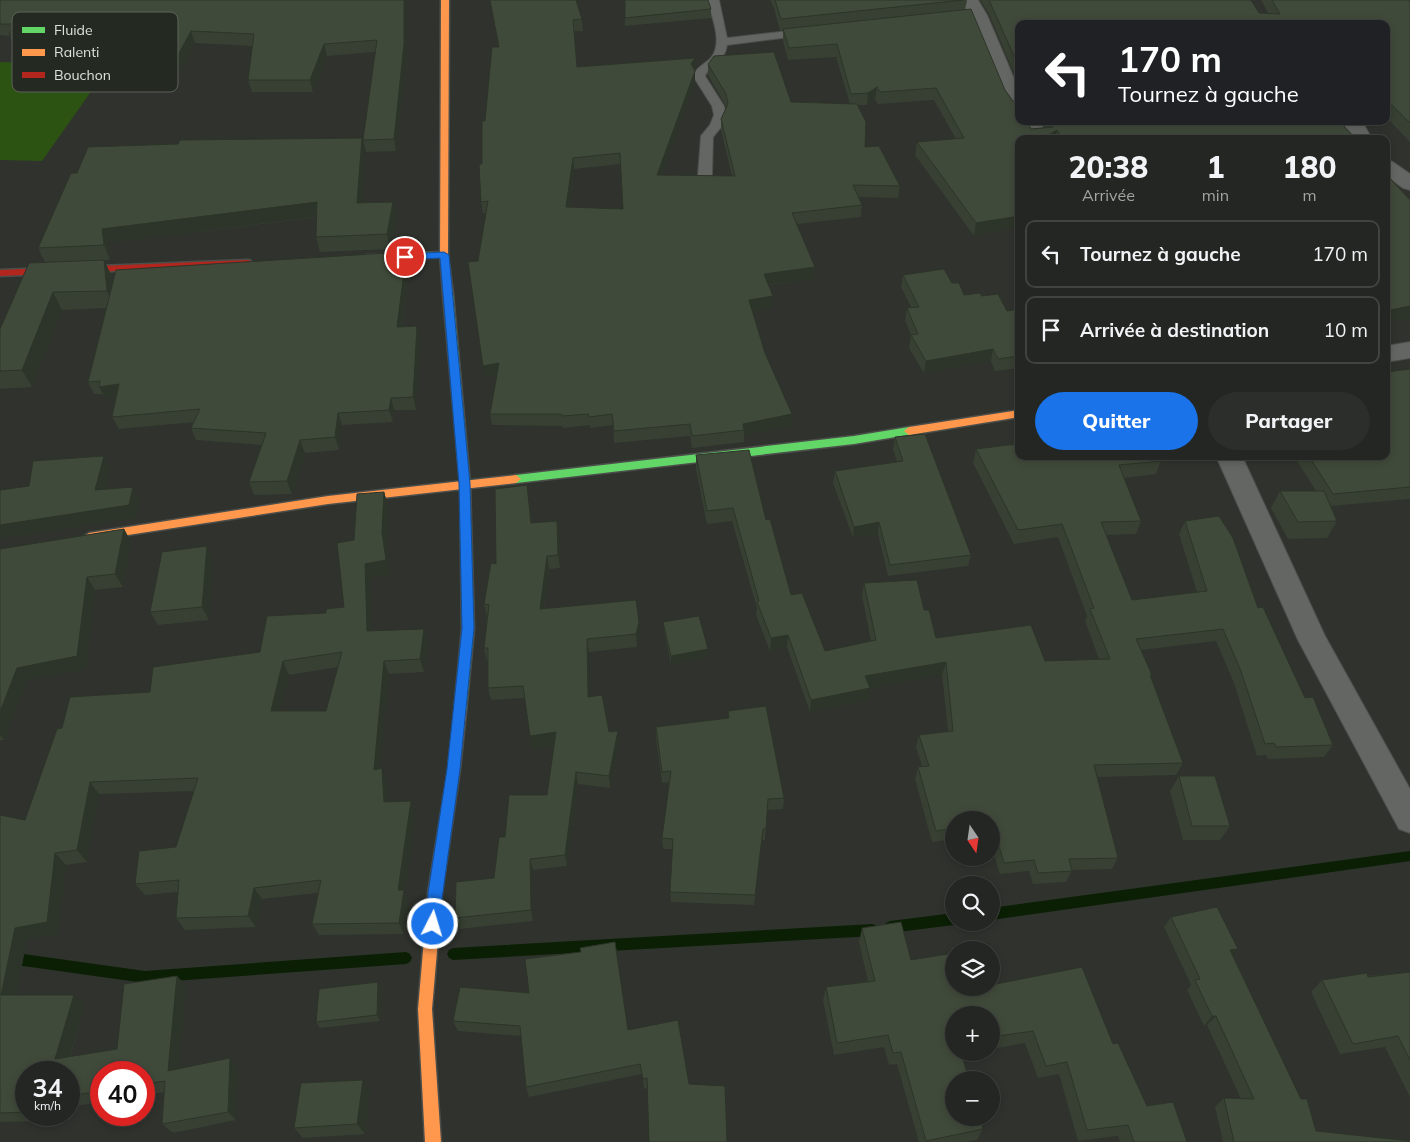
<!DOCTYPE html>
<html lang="fr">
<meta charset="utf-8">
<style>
body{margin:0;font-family:Mulish,sans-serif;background:#2b2e2a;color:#f1f3f6;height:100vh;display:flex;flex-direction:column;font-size:19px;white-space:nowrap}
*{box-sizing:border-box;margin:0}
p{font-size:16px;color:#a3a5a5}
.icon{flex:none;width:28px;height:28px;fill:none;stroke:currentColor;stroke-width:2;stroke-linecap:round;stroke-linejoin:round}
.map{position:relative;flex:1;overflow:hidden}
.sheet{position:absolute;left:1015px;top:135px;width:375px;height:325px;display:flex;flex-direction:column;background:#232622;border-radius:10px;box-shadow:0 2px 8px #0003,0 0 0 1px #404340}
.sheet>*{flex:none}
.top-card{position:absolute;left:1015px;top:20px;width:375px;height:105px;border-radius:10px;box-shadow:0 2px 8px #0003,0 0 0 1px #404340;background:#202124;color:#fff;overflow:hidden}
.needle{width:32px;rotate:167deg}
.controls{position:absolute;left:945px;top:811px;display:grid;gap:10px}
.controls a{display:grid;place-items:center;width:55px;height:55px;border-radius:50%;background:#232622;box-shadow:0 2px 8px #0003,0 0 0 1px #404340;font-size:25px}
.speed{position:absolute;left:15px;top:1061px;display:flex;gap:10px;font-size:25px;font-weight:700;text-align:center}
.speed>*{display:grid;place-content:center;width:65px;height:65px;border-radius:50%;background:#232622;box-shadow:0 2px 8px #0003,0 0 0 1px #404340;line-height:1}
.speed small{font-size:12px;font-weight:400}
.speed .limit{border:8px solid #d22;background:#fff;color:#111}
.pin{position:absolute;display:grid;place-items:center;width:42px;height:42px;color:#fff;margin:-21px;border:2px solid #fff;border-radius:50%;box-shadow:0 1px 5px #0007}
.me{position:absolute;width:55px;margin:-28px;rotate:5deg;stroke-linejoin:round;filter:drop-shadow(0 0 4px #0008)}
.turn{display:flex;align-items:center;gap:18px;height:105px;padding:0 20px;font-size:22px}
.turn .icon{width:65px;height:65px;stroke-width:2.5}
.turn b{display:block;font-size:35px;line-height:42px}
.eta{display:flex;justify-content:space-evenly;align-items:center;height:85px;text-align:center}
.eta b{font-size:30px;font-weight:800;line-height:35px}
.action{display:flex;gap:10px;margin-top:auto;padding:10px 20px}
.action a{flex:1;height:58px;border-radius:30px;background:#1a73e8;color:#fff;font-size:20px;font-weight:800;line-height:58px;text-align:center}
.action a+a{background:#2b2e2a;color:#f1f3f6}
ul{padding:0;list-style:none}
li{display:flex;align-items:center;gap:15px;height:68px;margin:0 10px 8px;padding:0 10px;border:2px solid #404340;border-radius:10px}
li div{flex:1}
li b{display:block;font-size:19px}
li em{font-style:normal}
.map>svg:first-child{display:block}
.green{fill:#2d5313}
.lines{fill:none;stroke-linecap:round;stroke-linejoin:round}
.stream{fill:#0a1f04;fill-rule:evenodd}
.lane-casing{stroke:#4b4e4a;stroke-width:2}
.street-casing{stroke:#4b4e4a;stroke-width:2}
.fast-casing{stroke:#4b4e4a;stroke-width:3}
.slow-casing{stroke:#4b4e4a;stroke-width:3}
.jam-casing{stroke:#4b4e4a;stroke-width:3}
.lane{fill:#636662;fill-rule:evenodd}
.street{fill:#636662;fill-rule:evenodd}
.fast{fill:#63d668;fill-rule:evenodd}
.slow{fill:#ff974d;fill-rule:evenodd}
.jam{fill:#b3261e;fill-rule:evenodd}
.wall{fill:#374032;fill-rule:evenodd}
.shaded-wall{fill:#2d3429}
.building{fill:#404a3a;stroke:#2d3429;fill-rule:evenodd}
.route{fill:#1a73e8;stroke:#114b97}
.key{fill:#242a22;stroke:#5c615a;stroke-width:1}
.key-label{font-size:14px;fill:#dee2dd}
</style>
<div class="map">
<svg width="1410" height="1142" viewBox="0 0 1410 1142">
<rect width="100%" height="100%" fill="#2f322d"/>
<path class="green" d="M0,62l109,4 -67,95 -42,-1z"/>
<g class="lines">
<path class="stream" d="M1410,851v10l-419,59v-12z
M954,913v9h5l-5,3 -64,8 -4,-2 -2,-4 2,-4 4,-2z
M873,924l4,2 2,4 -2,4 -4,2 -420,24 -4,-2 -2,-4 2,-4 4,-2z
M9,952l136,19 261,-19 4,2 2,4 -2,4 -4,2 -261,19 -136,-19 -9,1v-12z"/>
<g class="lane-casing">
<path id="lane" d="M707,0h12l8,38 79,-9 6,3 -6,3 -79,10c-3,19 -16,18 -22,31l19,30 2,9 -4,11 -9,11 -1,38 -7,4 -7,-4 3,-39 9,-11 4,-10 -2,-9 -19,-30c4,-9 10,-11 17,-17 14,-15 2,-42 -3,-59z"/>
</g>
<g class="street-casing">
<path id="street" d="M960,0h18l9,15 32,75v24l-7,-2 -8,-11 -35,-86z
M1020,121h20l8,18h-20z
M1342,121h20l10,18h-20z
M1386,160l7,2 17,12v16l-7,-2 -17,-12z
M1410,342v16l-24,4v-16z
M1216,456h26l83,180 85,153v44l-11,-4 -101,-189z"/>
</g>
<g class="fast-casing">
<path id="fast" d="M444,252l4,3 -1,2 -81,4 -4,-3 4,-3z
M448,291l5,3 17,190 4,145 -8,83 -2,4 -4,1 -4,-1 -2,-4 8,-83 -2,-145 -17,-190z
M909,427l5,4 -1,3 -59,10 -338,39 -5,-4 5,-4 338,-39z"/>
</g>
<g class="slow-casing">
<path id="slow" d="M441,0h8l-1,255 5,39 -5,3 -5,-3 -3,-39z
M1019,410v7l-110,18 -5,-4 5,-4z
M516,475l5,4 -5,4 -188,21 -239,37 -6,-4 6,-4 239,-37z
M460,707l4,1 2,4 -6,57 -18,124 -10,116 9,133h-16l-7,-133 10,-116 20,-124 6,-57 2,-4z"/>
</g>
<g class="jam-casing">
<path id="jam" d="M248,260l3,1v4l-251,11v-6z"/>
</g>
<use href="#lane" class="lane"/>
<use href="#street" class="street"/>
<use href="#fast" class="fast"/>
<use href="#slow" class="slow"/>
<use href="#jam" class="jam"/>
</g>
<path class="wall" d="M0,0h407v56l-11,95 -30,1 -3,-12 12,-88 -48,4 -14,36h-61l-4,-12 4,-34 -57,-3 -24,46 -34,-1 -5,-12 1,-2 -81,-3 -5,-12 6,-12 -38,-1 -5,-10 -10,-1z
M490,0h86l6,19 1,12h-9l3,36 118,-9v24l-33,93 70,1 -11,-46v-11l5,-11v-2l-18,-31v-11l83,38 59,2 -14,-47 -48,3 -5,-19v-11l-3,1 -6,-23 -4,-8h197l-2,10 40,80 14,31 12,8 13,-1 -3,-7h298l17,18h-337l-45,97 -59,-81 2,-13 39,-3 -22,-39 -56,4 -3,-4 -8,5h-9l7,42 35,39 -2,12 -40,-1 4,8 -1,12 -64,7 18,43 -1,12 -46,6 4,23 -20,3 13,42 26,73 -47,9v7l-52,6 -2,-12 -76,7 -1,-18 -23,3v-3l-27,3v-2l-71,-1 -2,-11 7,-39 -12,2 -7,-116 8,-48h-3l-2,-11 1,-38 3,-43 14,-74zM621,164l2,45 -54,-1 5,-39z
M980,0h271l8,13h9l-7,-13h149v142l-24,-25v-93h-367v61l-30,-71z
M711,9v9l-86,8v-8z
M362,138l3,15 -3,49h31l4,14 -7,33 -70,3 -4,-15 1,-20 -208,26 1,17h-6l8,17 1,7 291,-32 4,25 -6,50 15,-1 3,13 -4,71h-22l-1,12 -51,3 -3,25 -34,3 -13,41 -38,1 -5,-13 13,-37 -66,-5 -5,-12 3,-6 -75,7 -7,-12 4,-19 -10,1 -3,-5h-9l-6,-12 18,-74 -44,2 -30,77 -32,2v-60l45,-67 -7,-14 39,-75z
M903,275l49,8 12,12 18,1 25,15 12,-2v59l-24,3 -4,-10 -67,12 -15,-25 2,-13 -6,-15 2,-12 4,-1 -10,-20z
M1410,369v130l-79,7 6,15 -10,17 -39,1 -17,-31 9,-17h36l-22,-35h92z
M895,437l76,118 -3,11 -80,10 -10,-42 -25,4 -20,-55 2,-12 62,-9 -4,-13z
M1015,439l146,22 -5,13 -32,4 17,43 -5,13 -30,1 26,65 65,-8 -18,-58 6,-13 73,87 47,90 28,47 -9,12 -56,2 -2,-4 -9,1 -23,-73 -18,-42 -75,9 11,25 -1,2 32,86 -7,12 -79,2 21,81 -6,11 -40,1 -6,12 -33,2 -4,-13 -29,3 -9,-28v-26h-37v19l-22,3 -17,-63 3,-12 4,-1 -6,-19 3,-12 29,-4 -6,-56 -72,13 -2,12 -58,12 -23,-65 -17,4 -14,-36 1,-7 -25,-87 -25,3 -11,-55v-14l70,65 25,75 34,56 46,-10 -9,-45 2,-13 60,27 12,28 109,23 54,-2 -14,-38 2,-5 -29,-79 -44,7 -41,-81 3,-14 37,-5z
M527,485l5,38 25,-2 2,14 1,33 -11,1 -5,40 96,26 -3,12 -48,5v45l20,35 10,11 -9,45 -32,-4 -11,82 -34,4v51l-74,8 -4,-11 39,-40 11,-41 42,-42 7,-50 -22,4 -2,-13 -5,-38 -34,2 -3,-12v-27h-1l-3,-13 3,-31 -3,-13 12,-40z
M384,492l4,14 -1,40 3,28 -20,4 1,53 57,12 -4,29 -35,2 -9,95 7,12 1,21 23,-1 4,13 -10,79 4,9 -5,32 -85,1 -7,-11 6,-31 -56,6 -6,28 -71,3 -9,-12 2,-26 -33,3 -10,-11 41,-37 18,-56 -95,3 -12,68 -21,3 -8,69 -31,5 -11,56 69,10 -15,52 47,-8 60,-73 9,10 -7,83 59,-1 -2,52 -63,13 -11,-9 3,-32 -21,3v-23h-43v30l-32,5v-35h-43v43h26l-1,6 -51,1v-307l25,5 37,-92 88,-36 110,-40 66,-39 18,-6 10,-67zM338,667l-12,44h-46l9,-36z
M124,529l7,13 -8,45 -28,3 -9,79 -59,11 -23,60h-4v-191z
M213,560l-4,60 -51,5 -8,-13z
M663,622l45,27v8l-37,7 -7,-34z
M728,711l56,87 -1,11 -16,1 -2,30h-3l-8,65 -83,-3 -1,-10 3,-43h-10l-1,-11 7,-56 -7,1 -6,-45v-11l72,-9z
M1179,776l51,50 -10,14h-37l-13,-49z
M1171,917l61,38 84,176 94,11h-187l-8,-35 9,-9 17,1 -34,-74 -3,1 -17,-36 4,-5 -27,-58z
M862,928l92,60 159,56 34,62 40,36h-67l-2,-6 -40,5 -19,-67 -21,4 -13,-35 -34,6v-34h-37v37h14l-7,2 22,75 -6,11 -12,2h-46l-22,-78 -8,1 -5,-18 -50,8 -11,-55 3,-13 42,-6 -9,-39z
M1410,972v125l-25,-50 -45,7 -29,-62 11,-12z
M378,982l4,6 -2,33 -60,7 -4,-6z
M678,1020l-31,68 -3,1 -2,-15 -113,23 -3,-10 -5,-51 -63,-5 -5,-10 175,9z
M370,1091l-5,43 -62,4 -9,-10z"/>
<path class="shaded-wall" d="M404,0h3v56l-11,95 -2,-12z
M191,31l4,12 -24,46 -5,-12z
M324,44l3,12 -14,36 -3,-12z
M695,58v11l-4,6v-11z
M695,71v11l-37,105 -1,-12z
M877,87l-2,13 -8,5 1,-12z
M1057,130l-2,9h-13z
M362,138l3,15 -4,64 -4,-14z
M573,158l1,11 -7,50 -1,-12z
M317,202l4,14 -212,27 1,17 -6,-15 -2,-16z
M393,202l4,14 -7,33 -3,-15z
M1019,216v11l-45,9 2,-13z
M404,252l4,25 -8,63 -3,-13z
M104,260l8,17 3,31 -8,-17z
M815,267l-1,12 -51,6 1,-11z
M53,292l9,18 -30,77 -10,-17z
M773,296l-1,12 -23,3v-11z
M1410,306v12l-24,4v-11z
M417,326l3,13 -4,71 -3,-13z
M993,349l-2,12 -67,12 2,-12z
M499,363l2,12 -16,2 -2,-11z
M119,384l6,12 -19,3 -7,-12z
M391,398l3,12 -1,12 -4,-12z
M338,413l4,12 -3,25 -4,-13z
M792,414l-1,12 -47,9v-5l-1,-6z
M300,440l5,13 -13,41 -5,-13z
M104,456l7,13 -9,34 -7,-13z
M527,485l2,14 4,37 -2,-13z
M133,487l7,13 -4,18 -136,21v-14z
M384,492l4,14 -1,40 3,28 -20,4 1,67 -4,-14 -2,-67z
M557,521l2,14 1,33 -2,-13z
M879,522l-1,12 -25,4 1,-11z
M124,529l7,13 -8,45 -8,-13z
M207,546l6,14 -4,60 -7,-13z
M547,556l2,13 -7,53 -2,-13z
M87,577l8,13 -9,79 -59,11 -23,60 -4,-5v-23l17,-44z
M639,622l1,13 -3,12 -1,-13z
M424,629l4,14 -4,29 -4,-13z
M788,635l-1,12 -17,4 1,-13z
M587,639l2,13 1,58 -2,-13z
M708,649v8l-37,7v-8z
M283,661l6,14 -12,49 -6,-13z
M384,661l5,13 -10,108 -5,-12z
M946,662l-4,13 -72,13 -2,12 -58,12 1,-12 54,-24z
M618,731l1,12 -9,45 -1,-12z
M556,732l2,12 -26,5 -2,-13z
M382,768l5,13 2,33 -5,-12z
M576,772l2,12 -11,82 -2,-11z
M90,782l9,12 -12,68 -10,-12z
M411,801l4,13 -10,79 4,9 -5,32 -5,-11 -1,-33z
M55,853l11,12 -8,69 -31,5 -13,67 -13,-11 14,-67z
M530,859l3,11v51l-2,-11z
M254,888l8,11 -6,28 -8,-11z
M1238,949l-9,10 1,-9z
M177,976l9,10 -8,94 -10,-9z
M378,982l4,6 -2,33 -3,-6z
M74,995l11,10 -19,63 -11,-9z
M1212,1016h4l-9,9 -3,1z
M230,1058l8,10 -2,52 -8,-8z
M363,1080l7,11 -5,43 -8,-10z
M42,1115h10l-1,6z"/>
<path class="building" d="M0,0h404v44l-10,95 -31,1 14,-100 -53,4 -14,36h-62l6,-46 -63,-3 -25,46 -34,-1 8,-13 -93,-4 12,-24 -50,-1 8,-10h-17z
M490,0h86l6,19 -9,1 4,47 118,-9 -4,6 4,7 -38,104 78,1 -14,-57 7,-15 -2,-10 -18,-30 6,-8 60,-4 17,50 66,2 9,18 -1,25 14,-1 21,40 -47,-1 9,20 -70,8 23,54 -51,7 9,22 -24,4 16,53 27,61 -49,10 1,6 -52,6 -2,-12 -76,7 -2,-17 -23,3 -1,-3 -26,2 -1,-2h-71l9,-51 -16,3 -15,-104 10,-1 10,-60 -7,1 -2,-38h3v-43h3l7,-74h7zM620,153l3,56 -57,-2 7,-49z
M625,0h83l3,9 -86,9z
M775,0h188l-182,19z
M989,0h262l8,13 21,1 -8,-14h138v123l-24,-24v-75h-367v43z
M971,9l34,81 8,11 6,1v19h8l4,8 22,-2 -3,-6h289l17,18h-293l-6,-9 -15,9h-23v77l-43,7 -59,-81 47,-4 -28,-50 -56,4 -3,-5 -9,6 -17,1 -14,-50 -48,4 -6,-19z
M362,138l-5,65 36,-1 -6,32 -71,3 1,-35 -215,27 2,16 -66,3 33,-75h6l11,-26 90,-3 2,-4z
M1386,170l5,6h-3l22,24v106l-24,5z
M404,252l1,12 -8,63 20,-1 -4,71 -22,1 -2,12 -51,3 -3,24 -35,3 -13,41 -38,1 17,-49 -75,-5 9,-19 -88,8 7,-33 -20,3 1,-6 -12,1 28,-112z
M104,260l3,31 -54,1 -31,78 -22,1v-42l29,-66z
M944,269l8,14h7l5,12 16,-2 2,3 16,-2 9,17 12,-2v47l-21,3 -5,-10 -67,12 -15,-26 7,-1 -11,-26 12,-1 -16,-32z
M1410,369v118l-77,7 -24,-38h77v-84z
M925,434l46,121 -81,10 -11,-43 -25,5 -19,-56 68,-10 -8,-24z
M1019,438v18h140l2,5 -42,4 22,56 -40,1 31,78 75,-9 -22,-70 34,-5 14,22 25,70 5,-1 42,91 8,-1 20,48 -57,2 -2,-4 -9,1 -24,-73 -18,-42 -87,10 16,36h-2l33,88 -89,2 24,93 -49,1 3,12 -34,2 -4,-13 -30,3 -12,-40h-1v-3h-37v8l-18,3 -18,-64 11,-1 -10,-31 34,-4 -7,-69 -81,14 5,12 -59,12 -23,-65 -17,3 -14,-36 2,-1 -26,-93 -26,3 -11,-56 53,-5 17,70 4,-1 21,76 11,-2 23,58 51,-11 -12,-57 53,-3 7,30h5l7,28 95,-13 14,36 65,-2 -20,-50 4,-1 -32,-84 -44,6 -42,-81 41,-5 -2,-5z
M104,456l-9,34 38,-3 -4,18 -129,20v-35l29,-4 4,-25z
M527,485l4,38 26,-2 1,34 -11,1 -7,53 96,-9 3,22 -3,12 -49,5 1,58 14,-2 7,37 9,-1 -9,45 -33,-4 -11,83 -35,4 1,51 -76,8 1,-36 38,-4 5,-41h6l4,-42h38l9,-63 -26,4 -7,-50 -35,2v-40h-4l5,-43 -5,-1 7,-41 5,1 -1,-75z
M1280,491h44l13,30 -39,1z
M384,492l-2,40 4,28 -21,4 2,67 57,-2 -4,30 -36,2 -10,109 8,-2 2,34 27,-1 -13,89h6l-5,33 -87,1 9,-44 -67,8 -6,28 -72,2 3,-38 -44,4 4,-33 37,-4 22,-69 -108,4 -13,68 -22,3 -8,69 -32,6 -14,67h73l-19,64 62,-10 7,-65 53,-8 -9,95 62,-13 -2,54 -66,12 3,-43 -21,3v-12h-43v19l-32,5v-24h-43v40l-26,1v-298l25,5 32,-91 5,-1 8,-31 80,-5 3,-25 107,-15 7,-36 59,-3v-4l18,-2 -7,-64 17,-3 3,-46zM342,652l-16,59h-55l12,-50z
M124,529l-9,45 -28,3 -10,79 -60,12 -17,44v-163z
M207,546l-5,61 -52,5 12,-60z
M699,616l9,33 -37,7 -8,-34z
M766,706l18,92 -16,1 -2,30h-3l-8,66 -85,-3 3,-53 -11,-1 9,-67 -9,1 -6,-45 73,-9 -1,-7z
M1179,776h36l15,50h-38z
M1217,907l21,42 -8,1 71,149h6l9,32 94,10v1h-176l-10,-44 30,1 -38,-83h-4l-17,-36 5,-1 -29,-62z
M901,922l10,38 43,-7v35h37v-3l91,-18 31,77 5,-1 29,63 26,-4 14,40h-53l-6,-17 -41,5 -20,-68 -21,4 -13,-35 -42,6v-22h-37v37h7l8,28h-15v38h26l3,11 -57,12 -25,-89 -8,1 -5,-18 -51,8 -11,-56 49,-6 -13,-53z
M615,942l13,88 50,-10 11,64 36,2 2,56h-78l-2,-64 -4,1 -3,-15 -114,23 -6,-61 -67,-5 7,-34 69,6 -4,-34 56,-7 -1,-4z
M1410,972v88l-12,-24 -45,8 -31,-64 45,-7 1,4z
M378,982l-1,33 -61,7 3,-33z
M363,1080l-6,44 -63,4 7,-45z"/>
<path class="route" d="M444,252l5,3 21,229 4,144 -14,141 -22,159 -5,2 -5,-2 -2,-4 2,-31 19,-124 15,-141 -3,-144 -19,-226 -35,2 -5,-3 5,-3z"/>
<rect x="12" y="12" width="166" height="80" rx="8" class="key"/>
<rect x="22" y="27" width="23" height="6" fill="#63d668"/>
<rect x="22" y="49" width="23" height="7" fill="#ff974d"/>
<rect x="22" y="72" width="23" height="6" fill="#b3261e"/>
<g class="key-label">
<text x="54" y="35">Fluide</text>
<text x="54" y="57">Ralenti</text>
<text x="54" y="80">Bouchon</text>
</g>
</svg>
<div class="controls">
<a><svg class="needle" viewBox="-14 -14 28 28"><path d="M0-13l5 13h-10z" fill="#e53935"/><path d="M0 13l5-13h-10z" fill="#a3a5a5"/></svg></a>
<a><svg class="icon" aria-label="search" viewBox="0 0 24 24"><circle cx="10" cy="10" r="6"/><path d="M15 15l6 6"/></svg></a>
<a><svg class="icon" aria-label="layers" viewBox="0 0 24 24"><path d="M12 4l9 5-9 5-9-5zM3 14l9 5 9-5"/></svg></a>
<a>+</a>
<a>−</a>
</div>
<div class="speed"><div>34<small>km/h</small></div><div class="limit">40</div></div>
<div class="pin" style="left:405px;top:257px;background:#d93025"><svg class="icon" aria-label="arrive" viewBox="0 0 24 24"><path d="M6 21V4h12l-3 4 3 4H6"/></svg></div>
<svg class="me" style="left:433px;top:924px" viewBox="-20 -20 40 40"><circle r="17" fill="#1a73e8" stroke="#fff" stroke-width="3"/><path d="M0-11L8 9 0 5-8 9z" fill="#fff"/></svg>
<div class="top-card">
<div class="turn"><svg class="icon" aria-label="left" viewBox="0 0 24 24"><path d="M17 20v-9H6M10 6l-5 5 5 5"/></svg><div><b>170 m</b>Tournez à gauche</div></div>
</div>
<section class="sheet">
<div class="eta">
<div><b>20:38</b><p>Arrivée</p></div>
<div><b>1</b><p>min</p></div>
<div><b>180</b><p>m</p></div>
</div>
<ul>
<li><svg class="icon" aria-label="left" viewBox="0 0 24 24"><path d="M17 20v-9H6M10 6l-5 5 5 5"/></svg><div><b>Tournez à gauche</b></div><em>170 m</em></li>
<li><svg class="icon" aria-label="arrive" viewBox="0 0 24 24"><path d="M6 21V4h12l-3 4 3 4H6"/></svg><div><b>Arrivée à destination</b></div><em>10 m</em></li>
</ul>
<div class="action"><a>Quitter</a><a>Partager</a></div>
</section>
</div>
